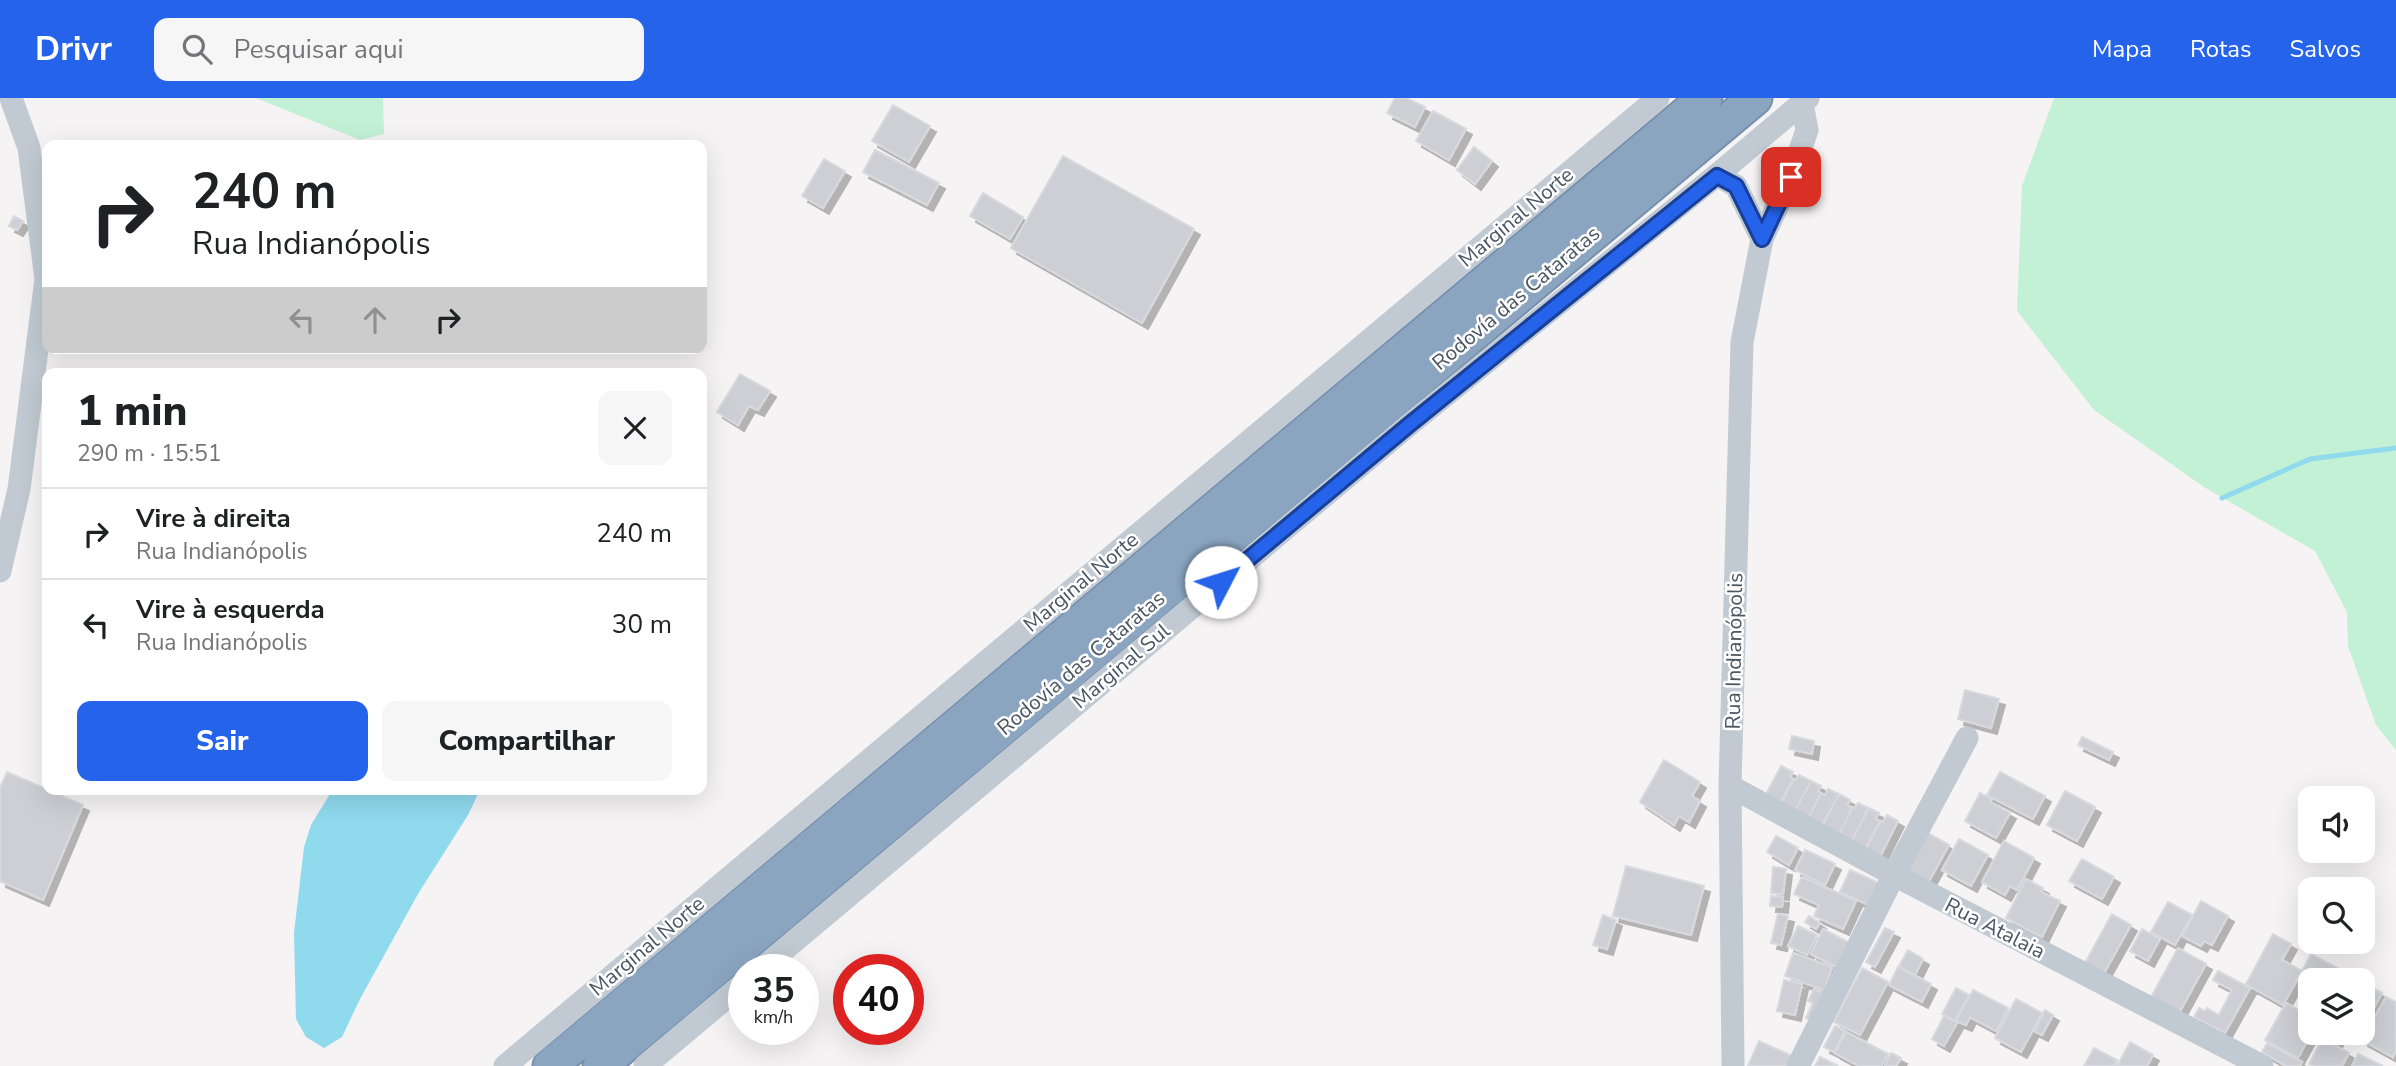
<!DOCTYPE html>
<html lang="pt">
<meta charset="utf-8">
<style>
body{margin:0;font-family:"Nunito Sans",sans-serif;background:#f6f6f6;color:#202124;height:100vh;display:flex;flex-direction:column;font-size:26px;white-space:nowrap}
*{box-sizing:border-box;margin:0}
p{font-size:23px;color:#757577}
.icon{flex:none;width:38px;height:38px;fill:none;stroke:currentColor;stroke-width:2;stroke-linecap:round;stroke-linejoin:round}
.map{position:relative;flex:1;overflow:hidden}
.drawer{position:absolute;left:42px;top:270px;width:665px;height:427px;display:flex;flex-direction:column;background:#fff;border-radius:14px;box-shadow:0 7px 28px #0002}
.drawer>*{flex:none}
.top-card{position:absolute;left:42px;top:42px;width:665px;height:214px;border-radius:14px;box-shadow:0 7px 28px #0002;background:#fff;color:#202124;overflow:hidden}
.tools{position:absolute;left:2298px;top:688px;display:grid;gap:14px}
.tools a{display:grid;place-items:center;width:77px;height:77px;border-radius:14px;background:#fff;box-shadow:0 7px 28px #0002;font-size:35px}
.speed{position:absolute;left:728px;top:856px;display:flex;gap:14px;font-size:35px;font-weight:700;text-align:center}
.speed>*{display:grid;place-content:center;width:91px;height:91px;border-radius:50%;background:#fff;box-shadow:0 7px 28px #0002;line-height:1}
.speed small{font-size:18px;font-weight:400}
.speed .limit{border:10px solid #d22;background:#fff;color:#111}
.pin{position:absolute;display:grid;place-items:center;width:60px;height:60px;color:#fff;margin:-30px;border-radius:14px;box-shadow:0 4px 10px #0006}
.me{position:absolute;width:77px;margin:-38px;rotate:50deg;stroke-linejoin:round;filter:drop-shadow(0 0 5px #0008)}
.turn{display:flex;align-items:center;gap:24px;height:147px;padding:0 35px;font-size:32px}
.turn .icon{width:91px;height:91px;stroke-width:2.5}
.turn b{display:block;font-size:49px;line-height:60px}
.lanes{display:flex;align-items:center;height:66px;padding:0 35px;background:#0003;justify-content:center;gap:35px;direction:ltr}
.lanes .off{opacity:.35}
.round{display:grid;place-items:center;flex:none;width:74px;height:74px;border-radius:14px;background:#f6f6f6}
.overview{display:flex;align-items:center;justify-content:space-between;height:119px;padding:0 35px}
h1{font-size:42px;font-weight:800;line-height:52px}
.button{display:flex;gap:14px;margin-top:auto;padding:14px 35px}
.button a{flex:1;height:80px;border-radius:14px;background:#2563eb;color:#fff;font-size:28px;font-weight:800;line-height:80px;text-align:center}
.button a+a{background:#f6f6f6;color:#202124}
ul{padding:0;list-style:none}
li{display:flex;align-items:center;gap:21px;height:91px;padding:0 35px;border-top:2px solid #e0e0e0}
li div{flex:1}
li b{display:block;font-size:26px}
li em{font-style:normal}
header{display:flex;align-items:center;gap:42px;box-sizing:border-box;height:98px;padding:0 35px;background:#2563eb;color:#fff}
header strong{font-size:33px}
nav{display:flex;gap:38px;margin-inline-start:auto;font-size:24px}
.search{width:490px;height:63px;background:#f6f6f6;display:flex;align-items:center;gap:18px;box-sizing:border-box;padding:0 24px;border-radius:14px;color:#757577;font-size:26px}
.map>svg:first-child{display:block}
.green{fill:#c3f1d5}
.water{fill:#90daee}
.lines{fill:none;stroke-linecap:round;stroke-linejoin:round}
.stream{stroke:#90daee;stroke-width:5}
.building{fill:#cdcfd5;stroke:#d7d9de;stroke-width:2;filter:url(#shadow)}
.highway-casing{stroke:#7690ad;stroke-width:37}
.minor{stroke:#c1cad2;stroke-width:23}
.highway{stroke:#8ba5c1;stroke-width:33}
.route-casing{stroke:#184099;stroke-width:18}
.route{stroke:#2563eb;stroke-width:12}
.labels{text-anchor:middle;dominant-baseline:central;stroke-width:5;stroke-linejoin:round;paint-order:stroke}
.street-label{font-size:21px;fill:#4a5661;stroke:#fff}
</style>
<header>
<strong>Drivr</strong>
<div class="search"><svg class="icon" aria-label="search" viewBox="0 0 24 24"><circle cx="10" cy="10" r="6"/><path d="M15 15l6 6"/></svg>Pesquisar aqui</div>
<nav><a>Mapa</a><a>Rotas</a><a>Salvos</a></nav>
</header>
<div class="map">
<svg width="2396" height="968" viewBox="0 0 2396 968">
<defs>
<filter id="shadow"><feDropShadow dx="6" dy="6" stdDeviation="0" flood-color="#0004"/></filter>
</defs>
<rect width="100%" height="100%" fill="#f5f3f3"/>
<path class="green" d="M256,0h127l1,36 -24,6z
M2054,0h342v652l-20,-25 -28,-79 -1,-34 -32,-61 -111,-64 -110,-77 -77,-99 5,-125z"/>
<path class="water" d="M333,691h144v7l-9,19 -50,79 -58,105 -18,38 -18,11 -18,-11 -10,-18 -2,-86 10,-86 7,-22z"/>
<g class="lines">
<path class="stream" d="M2222,400l88,-39 86,-11"/>
</g>
<path class="building" d="M1395,0h11l19,9 -10,20 -28,-14z
M893,7l37,21 -21,36 -37,-21z
M1433,13l33,18 -17,31 -33,-19z
M1474,49l18,14 -17,23 -18,-14z
M875,52l64,33 -12,22 -64,-33z
M1063,58l131,73 -52,94 -131,-75z
M824,61l21,12 -22,37 -21,-12z
M983,95l40,24 -13,22 -40,-23z
M14,118l9,5 -6,9 -8,-4z
M740,276l30,17 -12,19 -9,-4 -11,19 -21,-13z
M1965,592l34,9 -8,29 -33,-9z
M1792,638l22,5 -2,13 -23,-5z
M2082,639l31,15 -4,8 -31,-15z
M1664,662l36,22 -8,14 8,5 -11,21 -10,-6 -5,9 -34,-23z
M1781,668l12,6 -3,5 3,2 -14,26 -15,-7z
M7,674l76,33 -40,95 -43,-19v-93z
M2000,674l45,24 -12,23 -46,-24z
M1799,677l12,6 -17,32 -14,-7 14,-27 2,1z
M1811,683l10,5 -3,5 3,2 -14,27 -13,-7z
M1828,691l11,5 -18,33 -14,-7 14,-27 4,2z
M2065,693l30,16 -18,34 -30,-16z
M1980,695l12,6 -2,3 20,11 -14,25 -31,-17z
M1839,696l11,6 -3,5 5,3 -14,28 -16,-9z
M1858,705l10,5 -17,34 -13,-6 15,-29 2,1z
M1869,710l10,5 -4,6 5,2 -15,28 -14,-7z
M1887,717l11,6 -18,36 -14,-8 15,-28 2,1z
M1926,734l23,13 -21,38 -22,-13z
M1776,738l22,12 -9,17 -22,-13z
M1959,741l29,16 -17,31 -29,-16z
M2004,743l30,17 -17,32 -7,-4 -5,9 -23,-13z
M1805,752l30,14 -10,21 -30,-15z
M2082,761l32,18 -12,22 -33,-18z
M1626,768l78,20 -13,49 -78,-19z
M1773,769l13,2 -3,25 -12,-1z
M1850,772l31,14 -10,22 -31,-14z
M1802,779l54,24 -13,28 -29,-13 5,-11 -25,-11z
M2026,781l17,9 -2,4 19,9 -18,36 -36,-19z
M1771,798l12,1 -1,10 -12,-1z
M2201,803l27,15 -16,29 -8,-4 -3,5 -19,-10z
M2168,804l24,13 -17,30 -24,-13z
M1778,816l10,2 -7,29 -10,-2z
M2112,816l19,11 -27,48 -19,-10z
M1603,817l13,5 -9,29 -14,-4z
M1809,818l11,7 -4,6 -11,-7z
M1798,828l19,9 -10,20 -19,-9z
M1885,830l9,4 -19,35 -9,-5z
M1823,831l25,13 -12,25 -25,-13z
M2142,831l18,10 -12,22 -18,-10z
M2273,836l18,10 -9,16 20,11 -19,34 -37,-21z
M2178,850l28,16 -28,51 -28,-16z
M1908,852l15,9 -8,16 -16,-9z
M1793,855l39,14 -8,23 -39,-14z
M2311,856l35,19 -4,7h-28l-13,-7z
M1898,869l33,17 -9,18 -33,-17z
M1862,870l26,14 -28,53 -26,-13z
M2218,873l32,17 -25,45 -31,-16 5,-9 6,3 2,-3 12,7 13,-25 -19,-10z
M1784,882l18,4 -7,31 -18,-4z
M2362,885l20,10 -14,26 -6,-3z
M1956,890l13,7 -14,26 -13,-7z
M1814,891l16,7 -13,27 -11,-5 7,-15 -5,-2z
M1973,892l35,18 -12,23 -26,-14 -4,8 -10,-4z
M2386,899l10,5v49l-3,6 -31,-17z
M2016,901l26,14 -21,39 -26,-14z
M2286,905l24,13v16h2l-14,26 -33,-18z
M2045,912l8,5 -11,20 -8,-4z
M1944,918l13,7 -13,23 -12,-7z
M1835,928l10,5 -11,21 -10,-5z
M1846,934l42,22 -7,12h-22l-24,-13z
M2325,936l12,6 -3,5 15,8 -7,13h-28l-5,-2z
M1759,943l33,15 -5,10h-39z
M2130,944l23,13 -6,11h-30z
M2267,945l35,19 -2,4h-14l-24,-14z
M2094,950l23,12 -3,6h-30z
M1891,955l10,5 -5,8h-11z
M2358,956l25,12h-31z
M1820,959l18,9h-23z"/>
<g class="lines">
<g class="highway-casing">
<path id="highway" d="M550,968l1155,-968
M600,968l1155,-968"/>
</g>
<path class="minor" d="M1717,77l19,11 26,53
M0,473l19,-82 27,-210 -17,-131 -18,-50
M1730,688l164,89 368,191
M760,872l650,-546 307,-249 91,-77
M505,968l1153,-968
M645,968l99,-83
M1733,968l-3,-280 12,-444 20,-103 29,-62 16,-47 -5,-27
M1798,968l96,-191 73,-137"/>
<use href="#highway" class="highway"/>
</g>
<g class="lines">
<g class="route-casing">
<path id="route" d="M1221,484l189,-158 307,-248 19,10 26,53 29,-62"/>
</g>
<use href="#route" class="route"/>
</g>
<g class="labels">
<g class="street-label">
<text transform="translate(1516 119) rotate(-40)">Marginal Norte</text>
<text transform="translate(1516 200) rotate(-40)">Rodovía das Cataratas</text>
<text transform="translate(1081 484) rotate(-40)">Marginal Norte</text>
<text transform="translate(1734 553) rotate(-89)">Rua Indianópolis</text>
<text transform="translate(1081 565) rotate(-40)">Rodovía das Cataratas</text>
<text transform="translate(1121 568) rotate(-40)">Marginal Sul</text>
<text transform="translate(1995 830) rotate(27)">Rua Atalaia</text>
<text transform="translate(647 848) rotate(-40)">Marginal Norte</text>
</g>
</g>
</svg>
<div class="tools">
<a><svg class="icon" aria-label="sound" viewBox="0 0 24 24"><path d="M4 9h4l5-4v14l-5-4H4zM17 9q2 3 0 6"/></svg></a>
<a><svg class="icon" aria-label="search" viewBox="0 0 24 24"><circle cx="10" cy="10" r="6"/><path d="M15 15l6 6"/></svg></a>
<a><svg class="icon" aria-label="layers" viewBox="0 0 24 24"><path d="M12 4l9 5-9 5-9-5zM3 14l9 5 9-5"/></svg></a>
</div>
<div class="speed"><div>35<small>km/h</small></div><div class="limit">40</div></div>
<div class="pin" style="left:1791px;top:79px;background:#d93025"><svg class="icon" aria-label="arrive" viewBox="0 0 24 24"><path d="M6 21V4h12l-3 4 3 4H6"/></svg></div>
<svg class="me" style="left:1221px;top:484px" viewBox="-20 -20 40 40"><circle r="19" fill="#fff"/><path d="M0-13L10 11 0 6-10 11z" fill="#2563eb"/></svg>
<div class="top-card">
<div class="turn"><svg class="icon" aria-label="right" viewBox="0 0 24 24"><path d="M7 20v-9h11M14 6l5 5-5 5"/></svg><div><b>240 m</b>Rua Indianópolis</div></div>
<div class="lanes"><svg class="icon off" aria-label="left" viewBox="0 0 24 24"><path d="M17 20v-9H6M10 6l-5 5 5 5"/></svg><svg class="icon off" aria-label="ahead" viewBox="0 0 24 24"><path d="M12 20V5M6 11l6-6 6 6"/></svg><svg class="icon" aria-label="right" viewBox="0 0 24 24"><path d="M7 20v-9h11M14 6l5 5-5 5"/></svg></div>
</div>
<section class="drawer">
<div class="overview"><div><h1>1 min</h1><p>290 m · 15:51</p></div><a class="round"><svg class="icon" aria-label="close" viewBox="0 0 24 24"><path d="M6 6l12 12M18 6L6 18"/></svg></a></div>
<ul>
<li><svg class="icon" aria-label="right" viewBox="0 0 24 24"><path d="M7 20v-9h11M14 6l5 5-5 5"/></svg><div><b>Vire à direita</b><p>Rua Indianópolis</p></div><em>240 m</em></li>
<li><svg class="icon" aria-label="left" viewBox="0 0 24 24"><path d="M17 20v-9H6M10 6l-5 5 5 5"/></svg><div><b>Vire à esquerda</b><p>Rua Indianópolis</p></div><em>30 m</em></li>
</ul>
<div class="button"><a>Sair</a><a>Compartilhar</a></div>
</section>
</div>
